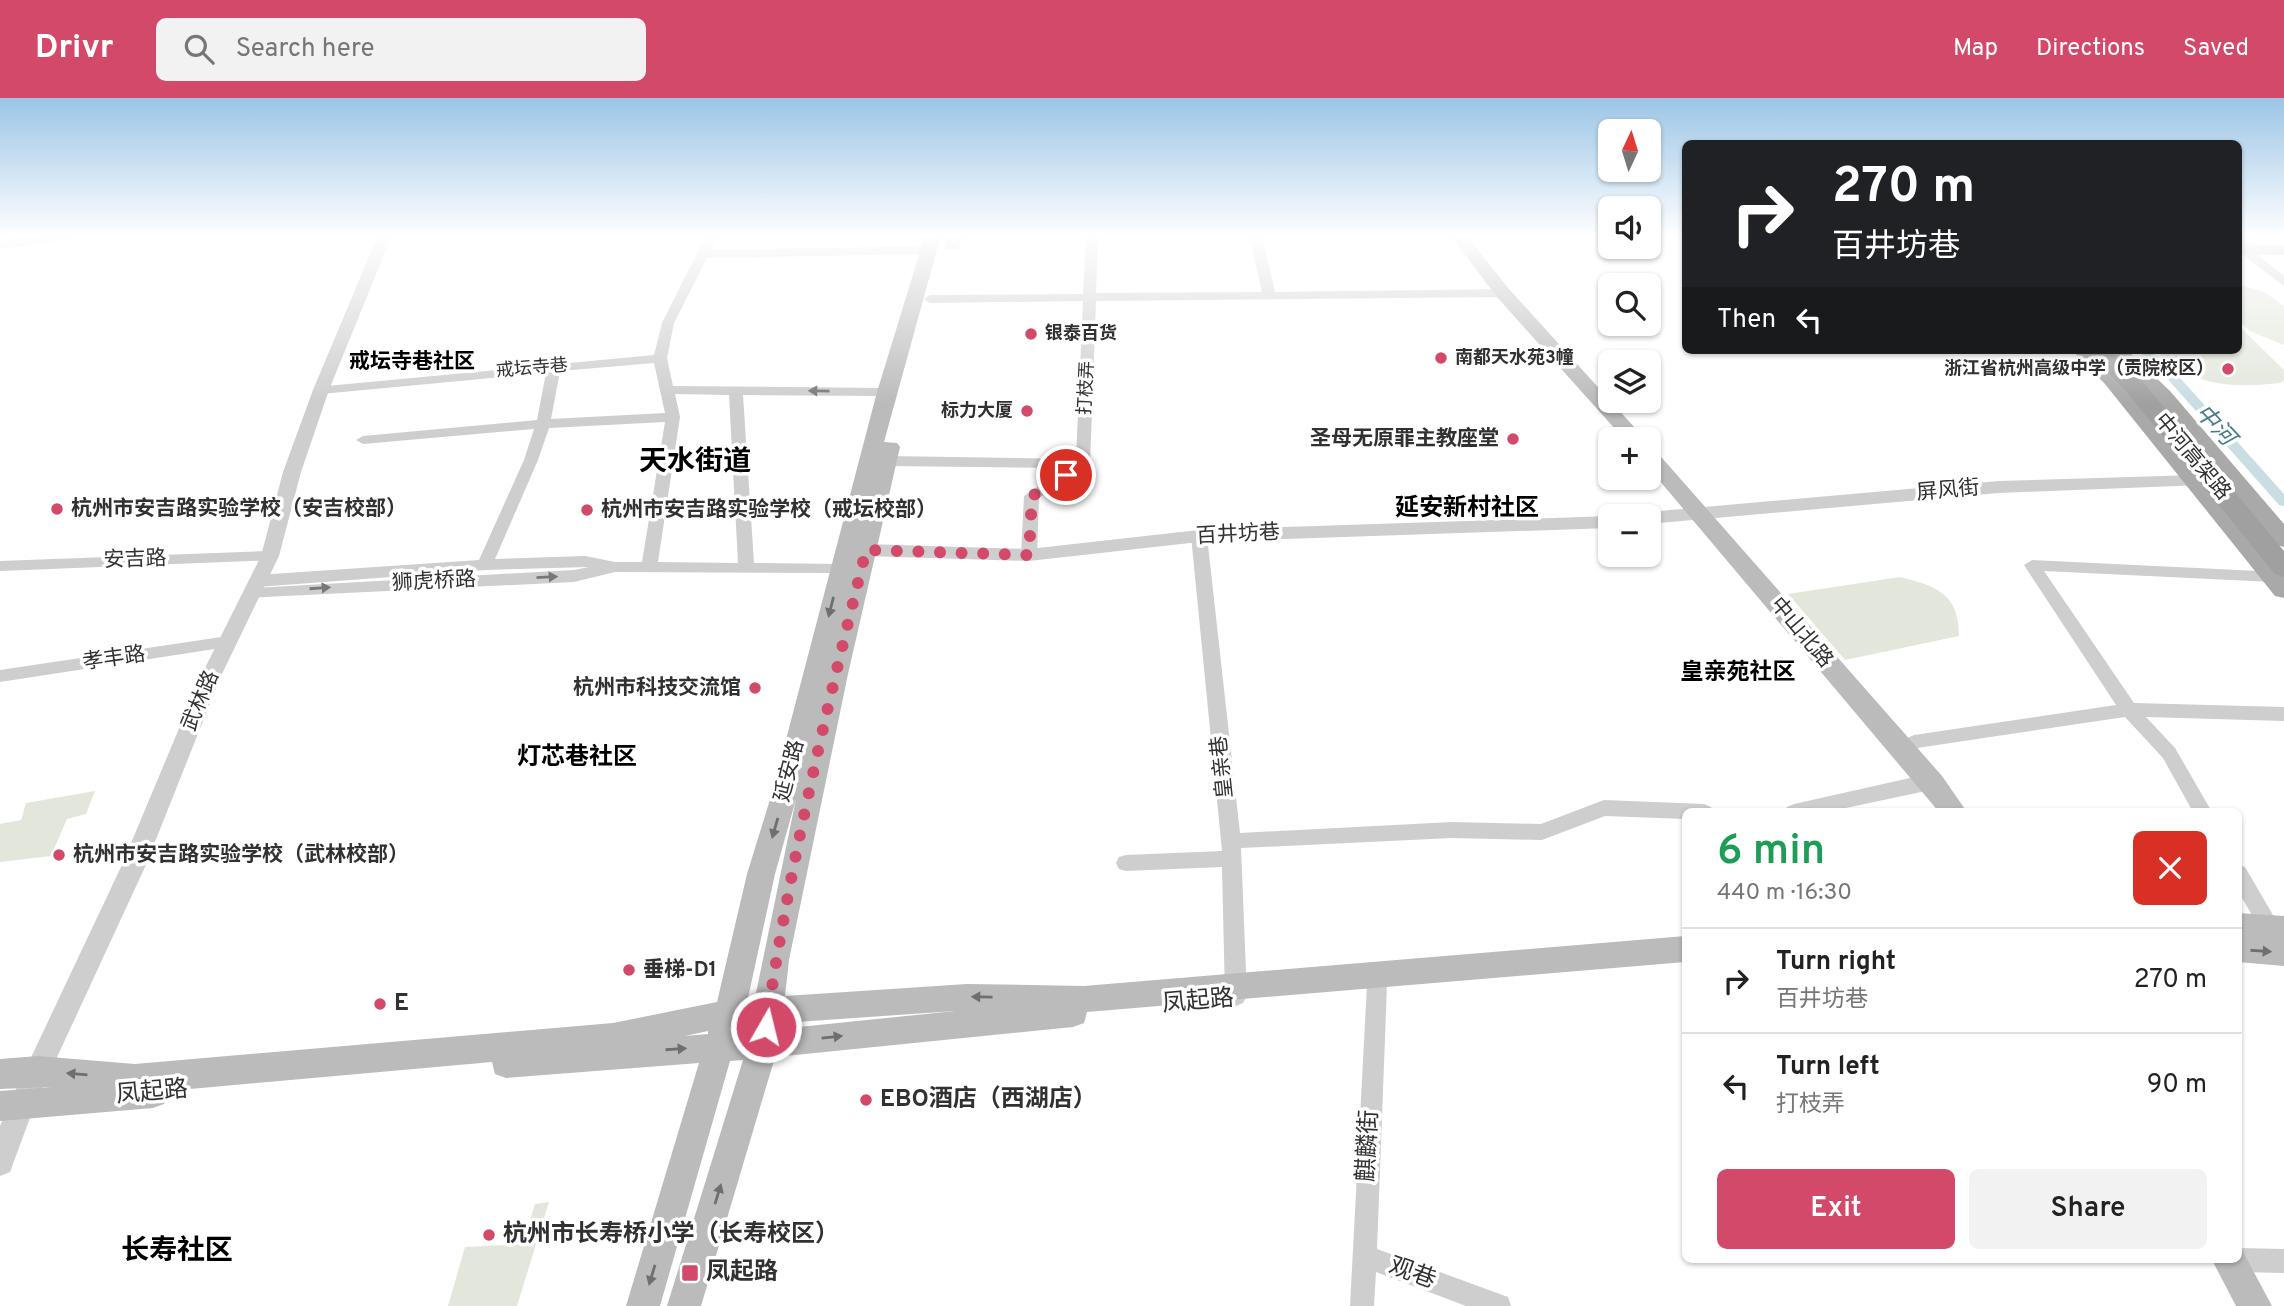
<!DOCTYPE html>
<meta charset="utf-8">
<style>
body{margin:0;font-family:Overpass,"Noto Sans SC",sans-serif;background:#f2f2f2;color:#222;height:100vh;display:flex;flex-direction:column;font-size:26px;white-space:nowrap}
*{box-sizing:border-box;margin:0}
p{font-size:23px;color:#767676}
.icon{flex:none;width:38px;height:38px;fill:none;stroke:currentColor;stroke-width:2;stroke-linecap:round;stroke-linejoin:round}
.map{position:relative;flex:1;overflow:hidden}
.side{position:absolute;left:1682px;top:710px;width:560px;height:455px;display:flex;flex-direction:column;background:#fff;border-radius:10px;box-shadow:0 2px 5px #0004}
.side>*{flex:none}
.top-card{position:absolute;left:1682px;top:42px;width:560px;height:214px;border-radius:10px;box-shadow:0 2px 5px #0004;background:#202124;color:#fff;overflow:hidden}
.needle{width:46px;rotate:4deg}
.buttons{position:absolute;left:1598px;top:21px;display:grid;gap:14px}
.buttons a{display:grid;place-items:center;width:63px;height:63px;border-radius:10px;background:#fff;box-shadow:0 2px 5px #0004;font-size:35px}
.pin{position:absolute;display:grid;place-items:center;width:60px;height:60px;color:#fff;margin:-30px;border:4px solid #fff;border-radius:50%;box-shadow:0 2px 7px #0007}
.me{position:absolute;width:77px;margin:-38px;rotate:8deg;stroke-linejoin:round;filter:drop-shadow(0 0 5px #0008)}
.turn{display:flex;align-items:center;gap:24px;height:147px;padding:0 35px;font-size:32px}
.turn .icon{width:91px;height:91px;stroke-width:2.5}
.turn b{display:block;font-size:49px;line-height:60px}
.then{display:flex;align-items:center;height:66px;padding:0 35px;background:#0003;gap:14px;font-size:26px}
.round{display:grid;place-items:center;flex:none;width:74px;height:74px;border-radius:10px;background:#f2f2f2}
.head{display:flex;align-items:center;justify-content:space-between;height:119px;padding:0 35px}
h1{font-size:42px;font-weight:600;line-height:52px;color:#1e9e55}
.button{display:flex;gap:14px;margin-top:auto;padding:14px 35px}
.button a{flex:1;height:80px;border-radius:10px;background:#d2496a;color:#fff;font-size:28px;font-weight:600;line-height:80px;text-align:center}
.button a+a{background:#f2f2f2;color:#222}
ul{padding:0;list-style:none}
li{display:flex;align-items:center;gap:21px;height:105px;padding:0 35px;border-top:2px solid #e0e0e0}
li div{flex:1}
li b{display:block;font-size:26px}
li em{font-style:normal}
header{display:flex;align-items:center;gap:42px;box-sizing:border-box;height:98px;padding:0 35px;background:#d2496a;color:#fff}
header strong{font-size:33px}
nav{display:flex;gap:38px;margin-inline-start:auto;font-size:24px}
.search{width:490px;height:63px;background:#f2f2f2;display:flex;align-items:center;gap:18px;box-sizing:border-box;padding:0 24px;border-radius:10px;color:#767676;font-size:26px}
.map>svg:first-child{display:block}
.green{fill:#e3e7db}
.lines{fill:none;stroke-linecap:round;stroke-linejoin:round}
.canal{fill:#c8dee3;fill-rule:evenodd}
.minor{fill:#cecece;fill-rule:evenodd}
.tertiary{fill:#cecece;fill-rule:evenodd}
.secondary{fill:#bbb;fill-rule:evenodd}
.primary{fill:#a9a9a9;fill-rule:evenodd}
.trunk{fill:#a0a0a0;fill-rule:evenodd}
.oneway{fill:#787878}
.oneway2{fill:#6f6f6f}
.route{stroke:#d2496a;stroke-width:12;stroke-dasharray:0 21.6}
.poi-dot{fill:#d2496a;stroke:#fff;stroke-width:2.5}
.labels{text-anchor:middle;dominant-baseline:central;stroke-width:7;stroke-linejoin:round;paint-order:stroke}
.far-poi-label{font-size:18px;font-weight:bold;fill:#313131;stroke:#fff;text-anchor:start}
.far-street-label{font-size:18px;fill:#313131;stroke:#fff}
.far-quarter-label{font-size:21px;font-weight:bold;fill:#000;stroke:#fff}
.poi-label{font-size:21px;font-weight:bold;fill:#313131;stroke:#fff;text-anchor:start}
.street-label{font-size:21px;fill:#313131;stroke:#fff}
.water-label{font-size:23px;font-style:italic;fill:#487c8b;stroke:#fff}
.neighbourhood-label{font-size:23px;font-weight:bold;fill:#000;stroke:#fff}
.quarter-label{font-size:24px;font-weight:bold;fill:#000;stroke:#fff}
.near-street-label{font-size:24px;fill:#313131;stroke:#fff}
.near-poi-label{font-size:24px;font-weight:bold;fill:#313131;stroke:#fff;text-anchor:start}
.district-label{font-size:28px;font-weight:bold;fill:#000;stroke:#fff}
.near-quarter-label{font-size:28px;font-weight:bold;fill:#000;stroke:#fff}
</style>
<header>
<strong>Drivr</strong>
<div class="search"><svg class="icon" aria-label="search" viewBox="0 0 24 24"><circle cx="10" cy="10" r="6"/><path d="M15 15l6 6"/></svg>Search here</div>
<nav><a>Map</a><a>Directions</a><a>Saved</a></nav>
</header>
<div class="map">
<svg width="2284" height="1208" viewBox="0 0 2284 1208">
<rect width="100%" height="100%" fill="#fff"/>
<path class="green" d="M2238,186l26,8 20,14v39l-34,-14 -12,-11z
M2238,227l46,45v10l-3,3c-49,5 -90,4 -125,-33h82z
M1900,479c37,9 59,17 59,59l-114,24 -57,-66z
M95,693l-9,23 -19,5 -16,37 -51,6v-38l21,-4 5,-17z
M549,1104l-32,104h-69l17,-59 57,-3 13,-40z"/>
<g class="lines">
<path class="canal" d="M2137,252h13l23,20 111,124v12l-5,-1 -114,-129z"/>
<path class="minor" d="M51,137h28l-6,4 -73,10v-8z
M706,137h12l-8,15 218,-4 6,4 -6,4 -221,4 -33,65 -7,35 6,28 214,2 7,4 -7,4 -144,-1 11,168 87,1 8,5 -2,4 -232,-1 -41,10 -328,16 -2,-4 2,-4 6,-2 322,-18 15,-3 -104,3 -228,17 -8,-6 8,-6 222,-15 45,-100 10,-31 -171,15 -7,-4 7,-4 174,-16 9,-47 -225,21 -7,-4 2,-3 338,-32 8,-32zM654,265l11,50 -114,6 9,-48zM675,296l54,1 9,168 -80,-1 22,-145zM665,324l-23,140h-27l-30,-6 -90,3 43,-99 11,-32z
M1086,137h12l-2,58 166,-1 -12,-53 -4,-4h14l2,2 13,55 228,-3 6,4 -6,4 -407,4 -6,163 -51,34 -2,57 -8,5 -8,-5 3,-59 42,-28 -179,-2 -7,-5 7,-5 189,3 7,-158 -153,2 -6,-4 6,-4 153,-1z
M2242,139h8l-1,11 35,28v10l-45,-34z
M1199,433l8,5 33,297 212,-11 89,2 63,-24 100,4 7,3 2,5h-28v7l-80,-3 -63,24 -90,-2 -211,10 6,148 -4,7 -7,3 -7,-3 -4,-7 -3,-129 -96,4 -7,-2 -3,-6 3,-6 7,-2 96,-4 -31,-315z
M270,453l6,1 2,4 -2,4 -276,11v-10z
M2032,462l247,12 2,4 -2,4 -6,2 -229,-11 90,132 150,4v14l-138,-4 29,31 37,64h-19l-30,-54 -38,-41 -208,31 -15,7 -6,-2 -3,-5 3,-5 18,-8 202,-30 -92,-140z
M228,538l8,6 -2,4 -234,36v-12z
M1933,678l7,2 2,5 -2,5 -113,24h-42l2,-5 7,-3 116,-26z
M2238,767l7,2 32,55 3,6 -3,6 -7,3 -7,-3 -25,-43z
M1377,878l7,2 3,7 -10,264 131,48 3,9h-45l-90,-34 -2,34h-24l17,-321 3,-7z
M2238,1150l46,1v24l-46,-1 -9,-3 -3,-9h12z"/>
<path class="tertiary" d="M378,137h14l-63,155 -28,82 -22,84 -58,120 -76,191 -111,240 -24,65 -10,4v-50l9,-22 112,-237 80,-191 60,-120 22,-84 30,-82z
M2196,377l9,6 -3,4 -203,8 -351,31v-8h-8l8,-4 351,-31z
M1611,418l-1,12 -411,14 -170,19 -163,-5 -9,-6 9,-6 163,5 170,-19z"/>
<path class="secondary" d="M925,137h16l-57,207 13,1 3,4 -52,227 -59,286 -4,36 182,-12 117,2 601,-50v26l-598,50 -3,11 -11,4 -298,30 -74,249h-34l76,-246 -13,1 -70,245h-34l73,-243 -193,15 -11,-4 -3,-12 -324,29 -4,13 -11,4 -153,13v-30l51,-4 -51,2v-30l38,-3 97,8 478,-41 104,-21 30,-128 25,-81 105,-401zM796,701l-41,199h-7l27,-124zM955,913l-166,17 -8,1 1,-6zM751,927l-1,6 -12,1 2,-6zM708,933v3l-23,2z
M948,137h16l-6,14h-12l-2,-4z
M1450,137h16l43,54 136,150h-21l-127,-142z
M2238,146l46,1v10l-46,-1z
M1648,350l7,2 287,326 25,36h-28l-291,-345z
M2238,815l46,3v50l-46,-4z
M2238,1149l3,1 31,58h-36l-24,-46h26z"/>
<path class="primary" d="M2072,252h21l26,26 165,198v24l-9,-2 -170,-212z
M2106,252h21l43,41 114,133v23l-8,-2 -120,-146z"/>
<path class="trunk" d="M2086,252h23l32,30 143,171v26l-9,-3 -150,-184z"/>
</g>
<defs><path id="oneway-solid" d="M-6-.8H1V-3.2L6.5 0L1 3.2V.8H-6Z" transform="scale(1.75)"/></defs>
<g class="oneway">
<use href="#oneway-solid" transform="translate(819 293) rotate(-179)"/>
<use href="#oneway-solid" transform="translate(547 479) rotate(-3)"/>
<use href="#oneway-solid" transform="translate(320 490) rotate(-4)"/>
</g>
<g class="oneway2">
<use href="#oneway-solid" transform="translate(831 509) rotate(104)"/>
<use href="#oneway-solid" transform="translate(775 730) rotate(106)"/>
<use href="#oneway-solid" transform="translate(2261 853) rotate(4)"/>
<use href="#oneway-solid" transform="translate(982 899) rotate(-179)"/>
<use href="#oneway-solid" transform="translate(832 939) rotate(-6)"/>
<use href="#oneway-solid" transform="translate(676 951) rotate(-4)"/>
<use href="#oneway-solid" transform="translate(77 976) rotate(-175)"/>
<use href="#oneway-solid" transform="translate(718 1096) rotate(-73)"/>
<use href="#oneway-solid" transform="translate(652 1177) rotate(107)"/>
</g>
<linearGradient id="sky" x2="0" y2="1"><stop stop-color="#9bc5e6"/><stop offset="0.45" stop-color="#fff"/><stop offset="1" stop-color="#fff" stop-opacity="0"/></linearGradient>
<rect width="2284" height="306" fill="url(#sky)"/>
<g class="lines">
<path class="route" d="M766,929c23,-160 61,-320 100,-477l163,5 3,-59 34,-21"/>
</g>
<g class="poi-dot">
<circle cx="1031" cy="236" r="7"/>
<circle cx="1441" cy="260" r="7"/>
<circle cx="2228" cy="271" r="7"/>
<circle cx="1027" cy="313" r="7"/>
<circle cx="1513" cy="341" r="7"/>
<circle cx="57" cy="411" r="7"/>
<circle cx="587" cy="412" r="7"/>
<circle cx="755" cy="590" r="7"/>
<circle cx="59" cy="757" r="7"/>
<circle cx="629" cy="872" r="7"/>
<circle cx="380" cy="906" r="7"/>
<circle cx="866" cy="1002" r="7"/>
<circle cx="489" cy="1137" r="7"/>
<rect x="681" y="1166" width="18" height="18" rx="3.5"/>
</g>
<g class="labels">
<g class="far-poi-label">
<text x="1045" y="236">银泰百货</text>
<text x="1455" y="260">南都天水苑3幢</text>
<text x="2214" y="271" text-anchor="end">浙江省杭州高级中学（贡院校区）</text>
<text x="1013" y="313" text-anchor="end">标力大厦</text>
</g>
<g class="far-street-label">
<text transform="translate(532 271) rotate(-5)">戒坛寺巷</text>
<text transform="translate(1087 290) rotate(-87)">打枝弄</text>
</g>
<g class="far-quarter-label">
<text x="412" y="264">戒坛寺巷社区</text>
</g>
<g class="poi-label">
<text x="1499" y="341" text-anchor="end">圣母无原罪主教座堂</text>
<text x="71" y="411">杭州市安吉路实验学校（安吉校部）</text>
<text x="601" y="412">杭州市安吉路实验学校（戒坛校部）</text>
<text x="741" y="590" text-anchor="end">杭州市科技交流馆</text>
<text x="73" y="757">杭州市安吉路实验学校（武林校部）</text>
<text x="643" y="872">垂梯-D1</text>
</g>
<g class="street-label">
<text transform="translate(2192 359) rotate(50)">中河高架路</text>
<text transform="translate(1948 393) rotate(-5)">屏风街</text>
<text transform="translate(1238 437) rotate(-3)">百井坊巷</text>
<text transform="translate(135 462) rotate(-2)">安吉路</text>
<text transform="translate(434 484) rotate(-3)">狮虎桥路</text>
<text transform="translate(1801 535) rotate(50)">中山北路</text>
<text transform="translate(114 561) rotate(-8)">孝丰路</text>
<text transform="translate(201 603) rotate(-67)">武林路</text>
<text transform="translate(1223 669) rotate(-96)">皇亲巷</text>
<text transform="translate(790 673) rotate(-76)">延安路</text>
</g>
<g class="water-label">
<text transform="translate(2214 328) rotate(47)">中河</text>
</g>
<g class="neighbourhood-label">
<text x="1738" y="575">皇亲苑社区</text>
</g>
<g class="quarter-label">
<text x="1467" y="411">延安新村社区</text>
<text x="577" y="660">灯芯巷社区</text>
</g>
<g class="near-street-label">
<text transform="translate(1198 904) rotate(-5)">凤起路</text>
<text transform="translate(152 995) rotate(-5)">凤起路</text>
<text transform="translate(1369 1048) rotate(-87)">麒麟街</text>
<text transform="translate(1412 1176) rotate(20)">观巷</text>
</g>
<g class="near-poi-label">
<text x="394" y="906">E</text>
<text x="880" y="1002">EBO酒店（西湖店）</text>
<text x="503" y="1137">杭州市长寿桥小学（长寿校区）</text>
<text x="706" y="1175">凤起路</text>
</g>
<g class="district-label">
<text x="695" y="365">天水街道</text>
</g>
<g class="near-quarter-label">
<text x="177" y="1154">长寿社区</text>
</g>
</g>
</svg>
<div class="buttons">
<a><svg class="needle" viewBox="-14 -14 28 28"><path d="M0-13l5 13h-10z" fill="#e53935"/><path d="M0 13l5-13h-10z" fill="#767676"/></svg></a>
<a><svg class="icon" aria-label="sound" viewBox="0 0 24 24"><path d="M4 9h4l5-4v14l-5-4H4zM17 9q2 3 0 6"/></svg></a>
<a><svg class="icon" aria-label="search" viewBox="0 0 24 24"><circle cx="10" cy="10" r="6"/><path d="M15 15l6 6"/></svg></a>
<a><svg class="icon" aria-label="layers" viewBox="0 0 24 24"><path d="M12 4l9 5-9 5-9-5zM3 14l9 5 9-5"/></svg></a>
<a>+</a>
<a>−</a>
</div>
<div class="pin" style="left:1066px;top:377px;background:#d93025"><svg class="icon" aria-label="arrive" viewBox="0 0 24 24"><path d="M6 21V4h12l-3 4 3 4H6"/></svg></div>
<svg class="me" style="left:766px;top:929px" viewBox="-20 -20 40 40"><circle r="17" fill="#d2496a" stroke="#fff" stroke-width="3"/><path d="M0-11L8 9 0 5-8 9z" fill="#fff"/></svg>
<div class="top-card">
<div class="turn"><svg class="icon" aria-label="right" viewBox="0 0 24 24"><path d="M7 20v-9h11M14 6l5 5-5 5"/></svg><div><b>270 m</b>百井坊巷</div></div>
<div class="then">Then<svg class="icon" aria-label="left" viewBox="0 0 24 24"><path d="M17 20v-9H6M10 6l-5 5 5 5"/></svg></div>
</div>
<section class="side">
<div class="head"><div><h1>6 min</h1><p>440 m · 16:30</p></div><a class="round" style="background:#d93025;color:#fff"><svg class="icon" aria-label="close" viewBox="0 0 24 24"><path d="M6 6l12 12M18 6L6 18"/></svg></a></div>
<ul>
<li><svg class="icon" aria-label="right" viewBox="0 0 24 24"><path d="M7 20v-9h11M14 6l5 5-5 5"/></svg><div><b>Turn right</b><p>百井坊巷</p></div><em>270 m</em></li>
<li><svg class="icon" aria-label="left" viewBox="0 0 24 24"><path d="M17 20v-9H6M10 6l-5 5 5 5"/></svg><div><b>Turn left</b><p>打枝弄</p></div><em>90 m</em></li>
</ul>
<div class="button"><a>Exit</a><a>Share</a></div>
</section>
</div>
